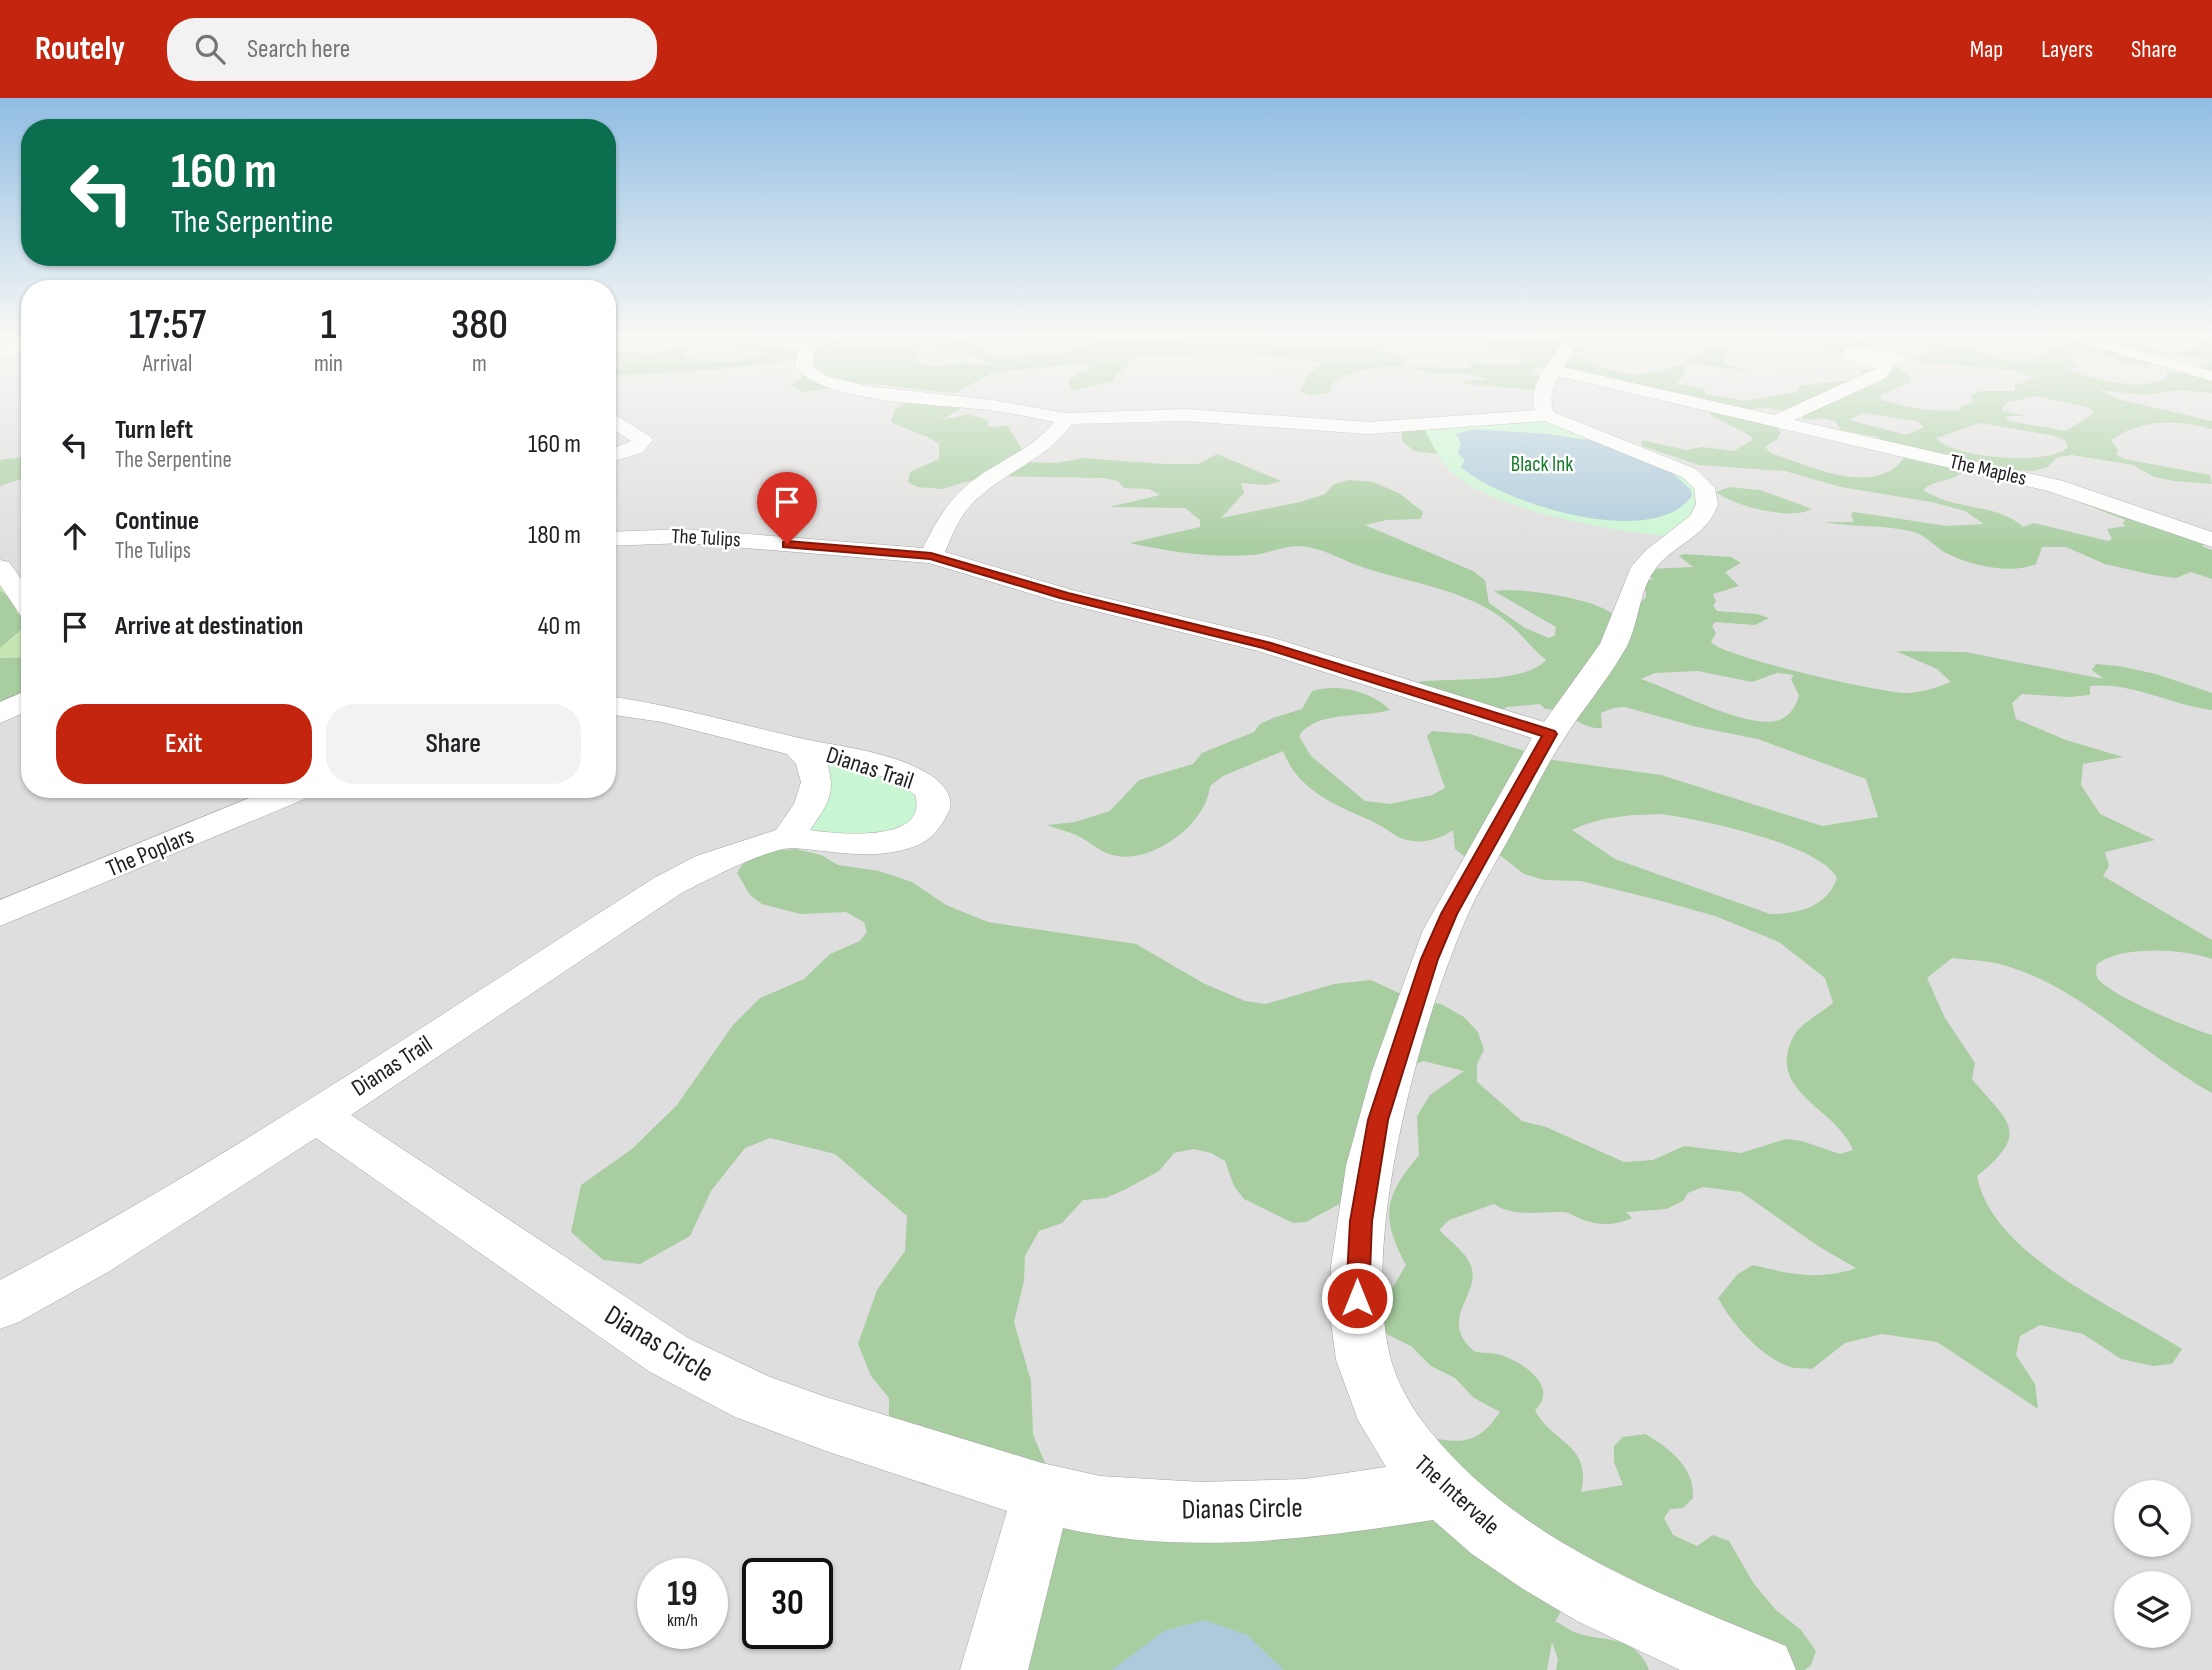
<!DOCTYPE html>
<style>
body{margin:0;font-family:"Sofia Sans Condensed",sans-serif;background:#f2f2f2;color:#202124;height:100vh;display:flex;flex-direction:column;font-size:26px;white-space:nowrap}
*{box-sizing:border-box;margin:0}
p{font-size:23px;color:#757577}
.icon{flex:none;width:38px;height:38px;fill:none;stroke:currentColor;stroke-width:2;stroke-linecap:round;stroke-linejoin:round}
.map{position:relative;flex:1;overflow:hidden}
.details{position:absolute;left:21px;top:182px;width:595px;height:518px;display:flex;flex-direction:column;background:#fff;border-radius:28px;box-shadow:0 2px 5px #0004}
.details>*{flex:none}
.top-card{position:absolute;left:21px;top:21px;width:595px;height:147px;border-radius:28px;box-shadow:0 2px 5px #0004;background:#0b6e4f;color:#fff;overflow:hidden}
.buttons{position:absolute;left:2114px;top:1382px;display:grid;gap:14px}
.buttons a{display:grid;place-items:center;width:77px;height:77px;border-radius:50%;background:#fff;box-shadow:0 2px 5px #0004;font-size:35px}
.speed{position:absolute;left:637px;top:1460px;display:flex;gap:14px;font-size:35px;font-weight:700;text-align:center}
.speed>*{display:grid;place-content:center;width:91px;height:91px;border-radius:50%;background:#fff;box-shadow:0 2px 5px #0004;line-height:1}
.speed small{font-size:18px;font-weight:400}
.speed .limit{border:4px solid #111;border-radius:10px;background:#fff;color:#111}
.pin{position:absolute;display:grid;place-items:center;width:60px;height:60px;color:#fff;margin:-72px -30px;border-radius:50% 50% 50% 0;rotate:-45deg;box-shadow:0 0 7px #0007}
.pin .icon{rotate:45deg}
.me{position:absolute;width:77px;margin:-38px;rotate:0deg;stroke-linejoin:round;filter:drop-shadow(0 0 5px #0008)}
.turn{display:flex;align-items:center;gap:24px;height:147px;padding:0 35px;font-size:32px}
.turn .icon{width:91px;height:91px;stroke-width:2.5}
.turn b{display:block;font-size:49px;line-height:60px}
.eta{display:flex;justify-content:space-evenly;align-items:center;height:119px;text-align:center}
.eta b{font-size:42px;font-weight:600;line-height:49px}
.cta{display:flex;gap:14px;margin-top:auto;padding:14px 35px}
.cta a{flex:1;height:80px;border-radius:28px;background:#c4250e;color:#fff;font-size:28px;font-weight:600;line-height:80px;text-align:center}
.cta a+a{background:#f2f2f2;color:#202124}
ul{padding:0;list-style:none}
li{display:flex;align-items:center;gap:21px;height:91px;padding:0 35px}
li div{flex:1}
li b{display:block;font-size:26px}
li em{font-style:normal}
header{display:flex;align-items:center;gap:42px;box-sizing:border-box;height:98px;padding:0 35px;background:#c4250e;color:#fff}
header strong{font-size:33px}
nav{display:flex;gap:38px;margin-inline-start:auto;font-size:24px}
.search{width:490px;height:63px;background:#f2f2f2;display:flex;align-items:center;gap:18px;box-sizing:border-box;padding:0 24px;border-radius:28px;color:#757577;font-size:26px}
.map>svg:first-child{display:block}
.residential{fill:#dfdede;fill-rule:evenodd}
.grass{fill:#c5e6b2}
.forest{fill:#a7cda0;fill-rule:evenodd}
.park{fill:#c9f6d2}
.water{fill:#accadb}
.lines{fill:none;stroke-linecap:round;stroke-linejoin:round}
.minor-casing{stroke:#a5a5a5;stroke-width:1}
.minor{fill:#fff;fill-rule:evenodd}
.route{fill:#c4250e;stroke:#7f1809;stroke-width:2}
.labels{text-anchor:middle;dominant-baseline:central;stroke-width:5;stroke-linejoin:round;paint-order:stroke}
.far-park-label{font-size:21px;fill:#137a29;stroke:#fff}
.far-street-label{font-size:21px;fill:#212121;stroke:#fff}
.street-label{font-size:24px;fill:#212121;stroke:#fff}
.near-street-label{font-size:28px;fill:#212121;stroke:#fff}
</style>
<header>
<strong>Routely</strong>
<div class="search"><svg class="icon" aria-label="search" viewBox="0 0 24 24"><circle cx="10" cy="10" r="6"/><path d="M15 15l6 6"/></svg>Search here</div>
<nav><a>Map</a><a>Layers</a><a>Share</a></nav>
</header>
<div class="map">
<svg width="2212" height="1572" viewBox="0 0 2212 1572">
<rect width="100%" height="100%" fill="#f0efe8"/>
<path class="residential" d="M607,237h1605v1335h-2212v-956l30,-16v91h577zM2126,1395h53v52h-53zM653,1475h59v60h-59zM758,1475h59v60h-59zM2126,1486h53v52h-53z
M30,246v266l-30,-43v-212z"/>
<path class="grass" d="M0,469l30,43v47l-30,1v-10l20,-16 6,-12 -9,-7 -5,-16 -12,-6z"/>
<path class="forest" d="M749,237h29l-12,3 30,-3 146,1 30,6 18,14 19,1 61,-5 29,-12 71,1 20,-6h251l113,6 35,10 -17,1 -27,10h17l18,-6c39,23 63,22 105,7 8,-3 12,-9 20,-11l-1,-5 15,-2 12,4 -6,3 -2,11 25,8 -59,-8 -6,5 2,7 -10,8 28,6 4,5 37,7 52,-9 4,-6c20,-5 42,-1 61,-10l1,-6 34,-4 15,11 -1,5 -29,13v5c27,7 52,13 80,10l-1,-3 12,-5v-7l8,-4h35v-6l21,-7 -25,-8 -96,-9 -3,-3 26,-8c-20,-15 -56,-16 -80,-13l-1,3 12,4 -20,8 -18,-1 -31,-13 -49,-1 -12,8 -20,-4c25,-11 68,-9 95,-1l6,-5h170l-23,9 23,13 32,6 47,-21h14l76,23c-11,-1 -24,1 -34,-2 -15,-5 -35,-19 -56,-7l10,11 -17,2c33,9 68,22 102,11l4,-8 44,4v17l-32,-3 -35,5 -47,-5 23,10 91,21v8c-36,-9 -68,-11 -101,11l7,10 -2,4 8,5 86,16 2,9 -38,-3 -20,-4 -21,-12 -61,-10 -14,2 -11,10 -13,4 -72,-3 2,4c-14,10 -31,8 -41,18 31,21 75,13 100,37l11,-4 74,18 4,-2 -5,-10 19,-3 -3,-2 2,-4 -66,-26 145,50 -2,2 10,4v29l-21,-7 -15,6 -23,-3 -48,-11 -39,-17h-24l-6,17c-24,11 -67,1 -90,-11 -13,-7 -20,-19 -36,-22 -28,-6 -58,-4 -87,-9h30l-2,-9 4,-1 92,14 37,-2 -19,-13 -33,-9 -91,-15 -56,-16 -86,-6 -57,-19 -1,-5h5l40,9 16,-3 32,4 18,-11 -1,-4 -41,-21v-4l-126,-31h-16c-14,-17 -15,-13 -36,-11l2,3 -6,2 20,2 2,4 -19,1 10,2 -6,7 -68,-6 -7,-3 27,-1c-17,-9 -36,-6 -54,-7 -5,0 -11,-3 -16,-4 -31,-5 -59,-2 -85,14l-1,9 -20,4 -11,-4 7,-17 16,-12 -83,-11 -101,4 -9,2 -1,6 -15,12 1,5 -44,10 -3,-12 22,-11 -6,-5 -90,9 -39,21 -91,-10 -60,9 -13,-7 11,-7 -3,-13 -6,-5 -81,10 -105,6v-4l13,-4 4,-5 -17,-7v-4l43,1 35,-5 -3,7c23,11 64,8 86,-2l-40,-7 3,-5zM1422,240l102,12 2,2 -19,1 23,9 -16,3 -43,-2 -1,5 -65,-1 -3,-2 6,-3v-3l-33,-11zM934,245l5,6 22,2 33,14 -35,-2 -24,4 -23,-5 6,-6 -4,-6zM2035,298l52,11 7,6 -28,18 -57,-10 -3,-5h19l-22,-5 -1,-3 7,-6zM1771,310l33,9 -2,3 21,-2 12,3 6,9 37,7 12,13 14,8c-28,40 -95,8 -133,-5l-6,-6 12,-8 4,-7 -9,-8 -35,-14zM1863,315l54,8 7,6 -17,8 -58,-15zM1980,325l75,13 11,5 2,6c-17,19 -115,12 -132,-9z
M2069,237h143l-7,4 -32,-3 -43,6c16,8 40,13 58,9 13,-3 9,-11 24,-10v31l-14,-5 13,-5v-3l-71,-7z
M912,302l54,5 -24,15 26,-6 20,6 1,7 19,-1 15,25v11l33,1 29,-5 78,6h35l19,-10 64,27 -14,4 -26,-2 3,10 -23,25 79,-16 25,-8 9,-10 15,-4 24,2 26,11 24,19 -2,7 -34,1 -22,5 108,46 12,9 4,23 36,25 24,10 6,-3 1,-8 -62,-36c26,-4 100,7 119,23l23,-7 10,-10v-6l-6,-3 2,-5 11,-4 -6,-6 2,-4 44,-2 -14,-11 5,-2 47,3 10,6 -16,9 14,14 -26,8 3,7 -3,5 4,5 40,3 12,4 -14,7 -40,-3 -3,4 4,7 -5,9c9,14 176,53 198,51 14,-1 30,-6 42,-11l-14,-13 -41,-18 69,1 139,27 -12,-9 4,-6 23,2 37,8 56,19v17c-42,-5 -79,-28 -122,-24v9l-21,2 -47,-3 -10,9 4,16 50,21 57,17 -40,7 -2,21 19,29 55,26 -50,12 4,14 -6,10 109,64v19c-31,-10 -88,-14 -115,5 -1,5 -2,12 2,16 13,16 92,49 113,55v58c-73,-40 -134,-111 -217,-130 -13,-3 -29,-3 -43,-5l-25,20 18,40 30,45 -3,16c35,43 61,52 5,97 15,80 142,132 205,173l-10,15 -19,2 -32,-7 -38,-25 -43,-9 -20,11 -4,19 19,29 3,25 -101,-67 -55,-8 -37,9 -33,26c-6,-1 -16,0 -22,-2 -29,-10 -58,-43 -72,-69l20,-24 15,-9c35,9 69,16 103,3l-38,-22 -77,-54 -38,-5 -15,6 -5,8 -17,8 -40,3 6,6c-18,8 -35,8 -53,0 -6,-2 -10,-6 -15,-6 -25,-1 -48,6 -70,-8l-45,16 -10,10c11,11 26,21 32,36 10,26 -27,48 -5,77 3,3 5,6 8,8 7,3 19,1 27,4 22,7 59,32 34,55 16,33 58,34 46,82l42,-7 -9,-23v-16l9,-9 22,-3c24,14 50,33 48,64l-10,10 -13,1 -6,9 9,17 24,11 16,-11 16,6 25,43 22,26 25,20 15,21 -5,14 -6,5h-93l-151,-59 -6,11c6,1 12,7 19,10 29,11 61,1 75,38h-93l2,-11 -6,-17 -5,28h-557l23,-153 -20,-15 -24,-12 -45,-5 -35,-26v-61l-18,-22 -13,-32 19,-54 28,-39 2,-35 -72,-62 -65,-16 -25,10 -34,43 -21,45 -50,28 -37,-4 -32,-28 10,-47 51,-36 45,-44 56,-80 27,-27 44,-19 26,-25 30,-13 7,-9 -3,-10 -18,-10 -45,2 -39,-10 -12,-9 -13,-22 9,-14 22,-8 28,-2 25,6 17,10 41,6 33,11 34,23 42,17 148,22 67,39 42,18 21,3 68,-20 37,-4 45,21 25,3 23,13 14,15 6,18 -7,14v18l45,39 24,6 78,35 29,-2 31,-14 57,7 45,-14 16,2 38,13 13,-4c-16,-42 -91,-59 -58,-116 7,-11 27,-22 38,-31l-8,-25 -46,-36 -64,-26 -57,-16 -77,-19 -37,-1 -20,-6 -28,-22 -27,8 -14,-11 -2,-19c-13,9 -29,14 -46,10 -11,-2 -22,-13 -33,-18 -37,-16 -76,-31 -91,-71l-60,25 -13,10c-4,38 -55,76 -93,70 -15,-2 -26,-14 -39,-20 -10,-5 -21,-7 -31,-11l28,-3 35,-11 29,-31 54,-16 9,-11 52,-21 6,-8 13,-6 29,-9 10,-18c24,-8 60,0 78,19 -25,8 -75,0 -91,26l12,20 54,45 25,3 42,-9 13,-7 -18,-52 5,-5 38,3 83,26 108,15 161,51 56,-9 -12,-38 -108,-40 -61,-12 -72,-20 -12,1 -12,5 1,15c-22,2 -32,-18 -57,-19l-5,-5 -33,3 -18,11 -72,-32 2,-4c33,-5 104,3 127,-22 -14,-11 -24,-26 -38,-37 -38,-33 -98,-40 -143,-55 -22,-7 -43,-21 -66,-22 -17,0 -31,8 -47,9 -40,3 -82,-3 -122,-12l70,-16v-7l-15,-12 -76,-1 51,-12 -11,-6 -25,-1 -6,-7 -14,-3 -118,-2 -44,13 -25,-2 -9,-5 2,-10 29,-13v-15c-16,-12 -31,-13 -48,-22l4,-13zM1698,573l54,11 25,-9 17,2 -3,4 8,17c-4,12 -11,23 -24,25 -30,7 -104,-32 -134,-42l14,-6zM1661,716c38,5 159,30 176,64 -10,29 -39,36 -67,36l-155,-55 -43,-29c30,-14 56,-15 89,-16zM1423,963l41,10 -34,24 -13,21 2,39c-35,42 -39,61 -13,110l-22,37 -5,20 9,13 23,11 20,20 24,12 19,20 26,14c-22,32 -37,32 -73,25l-50,50 -317,10 -27,-62 -2,-54 -17,-59 10,-41 1,-25 14,-25 23,-8 21,-23 23,-2 20,-9 33,-18 15,-18 20,-4 17,4 14,8 9,25 10,13 49,24 13,-1 39,-21 48,-127z
M1447,330l-3,35 -4,-9 -26,-3 -12,-10v-10z
M30,358v20l-30,10v-26z
M1729,389l31,3 52,19c-21,12 -78,-3 -96,-17z
M0,493l12,6 5,16 9,7 -1,7 -25,21z
M30,559v39l-30,16v-54z"/>
<path class="park" d="M1546,317l107,41 55,38 -29,43c-55,-3 -200,-27 -235,-73 -8,-11 -14,-25 -21,-38z
M798,649l130,42 -20,46 -120,2 23,-33z"/>
<path class="water" d="M1474,331l75,5 51,8 69,28 22,20 1,6c-39,55 -191,7 -231,-29l4,-7 -7,-7 3,-10 -5,-9z
M1204,1522l43,15 37,35h-172l52,-39z"/>
<g class="lines">
<g class="minor-casing">
<path id="minor" d="M709,237h50l47,6 18,-6h25l-35,14 -1,18 14,9 40,10 125,14 74,13 119,-4 184,13 166,-12c-9,-26 20,-54 33,-75h16l-21,32 211,48 103,-47 -34,-9 -2,-3 5,-8 36,-1 26,14 -14,5 -8,12 -92,42 269,61 149,51v15l-164,-56 -490,-115c-6,12 -9,23 -4,36l142,57 19,19 3,16c-11,34 -46,40 -64,67 -15,21 -15,51 -27,75 -20,36 -48,67 -69,102 -17,27 -30,55 -45,83 -16,30 -35,59 -48,90 -47,110 -105,322 -74,439 7,25 22,50 38,70 89,111 230,164 357,216l10,24h-116l-103,-49 -54,-32 -51,-35 -39,-34c-123,19 -247,36 -370,8l-35,142h-68l47,-159 -181,-60 -91,-34 -85,-45 -334,-234 -208,134 -89,50 -19,7v-49c226,-119 439,-265 654,-402l42,-22 80,-26 18,-26 7,-22 -5,-18 -9,-10 -125,-32 -55,-8v-18c65,9 128,27 192,42 42,9 90,13 128,35 14,8 31,25 20,42 -7,13 -15,24 -29,30 -43,17 -82,6 -125,3 -23,-1 -91,34 -113,46l-329,221 337,223 82,39 56,20 216,66 58,13 101,6 104,-3 81,-12 -28,-47 -22,-60 -6,-45 1,-49 15,-100 26,-95 51,-141 109,-192 -274,-87 -203,-50 -126,-38 -245,-20 -77,3v-14l77,-3 239,19c13,-27 27,-51 52,-69 26,-19 59,-31 79,-57 -21,-4 -42,-9 -64,-12 -41,-5 -176,-7 -195,-45l3,-15 -81,-10zM1185,323l184,13 175,-13 138,56 12,11 2,16 -6,12 -44,34 -15,17 -31,77 -56,78 -267,-83 -205,-49 -127,-38c7,-16 13,-33 26,-47 30,-32 74,-44 101,-81zM827,665c31,6 64,12 88,32 15,49 -80,39 -105,35 17,-25 27,-36 17,-67z
M2056,237h27l129,36v10z
M2196,237h16v9z
M30,241v11l-30,10v-11z
M607,312l43,26 3,4 -11,13 -35,10v-12l24,-10 -24,-16z
M0,462l9,2 21,29v27l-9,-2 -21,-31z
M30,591v21l-30,13v-21z
M271,691h45l-4,7 -312,130v-26z"/>
</g>
<use href="#minor" class="minor"/>
</g>
<linearGradient id="sky" x2="0" y2="1"><stop stop-color="#90bde3"/><stop offset="0.52" stop-color="#f8f8f5"/><stop offset="1" stop-color="#f8f8f5" stop-opacity="0"/></linearGradient>
<rect width="2212" height="457" fill="url(#sky)"/>
<path class="route" d="M787,443l144,12 137,40 203,50 284,88 2,3 -100,180 -19,45 -50,161 -16,101 -3,77 -4,7 -8,2 -8,-2 -3,-7 4,-77 18,-101 53,-161 20,-45 101,-178 -279,-88 -203,-50 -130,-39 -147,-12v-5z"/>
<g class="labels">
<g class="far-park-label">
<text x="1542" y="366">Black Ink</text>
</g>
<g class="far-street-label">
<text transform="translate(1988 372) rotate(13)">The Maples</text>
<text transform="translate(706 440) rotate(3)">The Tulips</text>
</g>
<g class="street-label">
<text transform="translate(870 670) rotate(18)">Dianas Trail</text>
<text transform="translate(150 754) rotate(-23)">The Poplars</text>
<text transform="translate(392 968) rotate(-33)">Dianas Trail</text>
<text transform="translate(1457 1397) rotate(42)">The Intervale</text>
</g>
<g class="near-street-label">
<text transform="translate(659 1246) rotate(31)">Dianas Circle</text>
<text transform="translate(1242 1411) rotate(-1)">Dianas Circle</text>
</g>
</g>
</svg>
<div class="buttons">
<a><svg class="icon" aria-label="search" viewBox="0 0 24 24"><circle cx="10" cy="10" r="6"/><path d="M15 15l6 6"/></svg></a>
<a><svg class="icon" aria-label="layers" viewBox="0 0 24 24"><path d="M12 4l9 5-9 5-9-5zM3 14l9 5 9-5"/></svg></a>
</div>
<div class="speed"><div>19<small>km/h</small></div><div class="limit">30</div></div>
<div class="pin" style="left:787px;top:446px;background:#d93025"><svg class="icon" aria-label="arrive" viewBox="0 0 24 24"><path d="M6 21V4h12l-3 4 3 4H6"/></svg></div>
<svg class="me" style="left:1357px;top:1200px" viewBox="-20 -20 40 40"><circle r="17" fill="#c4250e" stroke="#fff" stroke-width="3"/><path d="M0-11L8 9 0 5-8 9z" fill="#fff"/></svg>
<div class="top-card">
<div class="turn"><svg class="icon" aria-label="left" viewBox="0 0 24 24"><path d="M17 20v-9H6M10 6l-5 5 5 5"/></svg><div><b>160 m</b>The Serpentine</div></div>
</div>
<section class="details">
<div class="eta">
<div><b>17:57</b><p>Arrival</p></div>
<div><b>1</b><p>min</p></div>
<div><b>380</b><p>m</p></div>
</div>
<ul>
<li><svg class="icon" aria-label="left" viewBox="0 0 24 24"><path d="M17 20v-9H6M10 6l-5 5 5 5"/></svg><div><b>Turn left</b><p>The Serpentine</p></div><em>160 m</em></li>
<li><svg class="icon" aria-label="ahead" viewBox="0 0 24 24"><path d="M12 20V5M6 11l6-6 6 6"/></svg><div><b>Continue</b><p>The Tulips</p></div><em>180 m</em></li>
<li><svg class="icon" aria-label="arrive" viewBox="0 0 24 24"><path d="M6 21V4h12l-3 4 3 4H6"/></svg><div><b>Arrive at destination</b></div><em>40 m</em></li>
</ul>
<div class="cta"><a>Exit</a><a>Share</a></div>
</section>
</div>
